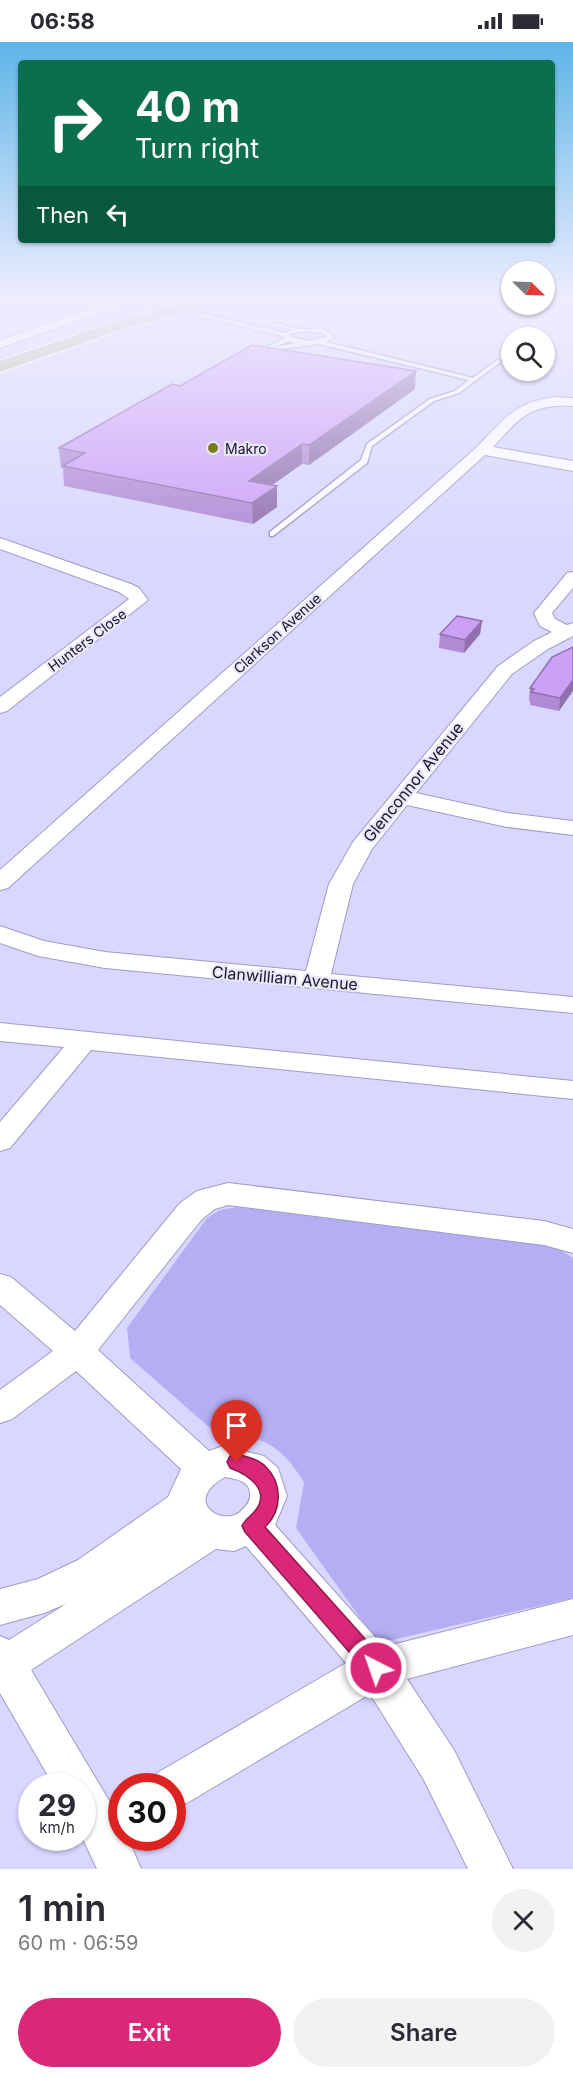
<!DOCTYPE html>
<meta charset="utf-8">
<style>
body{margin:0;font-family:Inter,sans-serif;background:#f2f2f3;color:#2b2b33;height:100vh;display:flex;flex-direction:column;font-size:22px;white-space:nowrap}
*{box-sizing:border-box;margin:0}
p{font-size:20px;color:#7c7c81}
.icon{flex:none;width:33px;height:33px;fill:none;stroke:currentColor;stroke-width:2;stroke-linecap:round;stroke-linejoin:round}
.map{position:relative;height:1827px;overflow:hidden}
.sheet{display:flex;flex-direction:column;background:#fff;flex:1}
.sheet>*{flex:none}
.hud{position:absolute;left:18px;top:18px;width:537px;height:183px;border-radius:6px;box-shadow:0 2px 4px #0004;background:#0b6e4f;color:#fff;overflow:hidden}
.needle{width:39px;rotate:113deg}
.fabs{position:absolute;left:501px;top:219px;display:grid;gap:12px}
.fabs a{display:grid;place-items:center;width:54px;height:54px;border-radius:50%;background:#fff;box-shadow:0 2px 4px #0004;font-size:30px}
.speed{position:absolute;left:18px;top:1731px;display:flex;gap:12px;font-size:30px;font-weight:700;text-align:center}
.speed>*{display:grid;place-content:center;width:78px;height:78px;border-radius:50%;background:#fff;box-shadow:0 2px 4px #0004;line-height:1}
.speed small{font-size:15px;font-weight:400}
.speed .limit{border:9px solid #d22;background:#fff;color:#111}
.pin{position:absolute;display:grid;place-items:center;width:51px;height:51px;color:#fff;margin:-62px -26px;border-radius:50% 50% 50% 0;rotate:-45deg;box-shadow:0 0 6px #0007}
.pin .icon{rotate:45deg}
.me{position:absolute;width:66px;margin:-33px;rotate:319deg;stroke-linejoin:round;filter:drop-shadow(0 0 4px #0008)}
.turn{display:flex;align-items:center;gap:21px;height:126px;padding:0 18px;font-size:27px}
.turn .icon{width:78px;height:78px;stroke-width:2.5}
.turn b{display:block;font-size:42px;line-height:51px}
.then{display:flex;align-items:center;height:57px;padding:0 18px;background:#0003;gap:12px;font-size:22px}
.round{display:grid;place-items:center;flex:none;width:63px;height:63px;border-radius:32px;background:#f2f2f3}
.head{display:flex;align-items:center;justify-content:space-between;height:102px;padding:0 18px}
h1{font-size:36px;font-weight:600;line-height:45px}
.action{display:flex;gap:12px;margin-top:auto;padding:12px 18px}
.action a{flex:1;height:69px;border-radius:36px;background:#db2777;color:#fff;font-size:24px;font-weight:600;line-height:69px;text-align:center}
.action a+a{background:#f2f2f3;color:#2b2b33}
.status{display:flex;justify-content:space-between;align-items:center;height:42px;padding:0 30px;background:#fff;direction:ltr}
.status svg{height:16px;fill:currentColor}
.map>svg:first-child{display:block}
.green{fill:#b4aff3}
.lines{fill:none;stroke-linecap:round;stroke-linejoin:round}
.lane-casing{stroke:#9e9bca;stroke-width:3}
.street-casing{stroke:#9e9bca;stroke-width:2}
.primary-casing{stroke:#fff;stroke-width:3}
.lane{fill:#fff;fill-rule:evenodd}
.street{fill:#fff;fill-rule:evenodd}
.primary{fill:#bfbe91;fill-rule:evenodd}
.wall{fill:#b08ad4}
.shaded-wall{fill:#9070ad}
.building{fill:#cda0f7;stroke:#9070ad;stroke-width:1.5}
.route{fill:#db2777;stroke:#8e194d;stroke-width:1.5}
.poi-dot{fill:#7c7920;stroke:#e8e7fb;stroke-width:2}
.labels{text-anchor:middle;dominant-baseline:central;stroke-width:4.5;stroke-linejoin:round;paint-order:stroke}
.far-poi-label{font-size:14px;fill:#171526;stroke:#e8e7fb;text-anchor:start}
.far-street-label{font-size:14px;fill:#171526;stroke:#e8e7fb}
.street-label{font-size:16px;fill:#171526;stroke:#e8e7fb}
</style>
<div class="status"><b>06:58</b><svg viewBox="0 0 49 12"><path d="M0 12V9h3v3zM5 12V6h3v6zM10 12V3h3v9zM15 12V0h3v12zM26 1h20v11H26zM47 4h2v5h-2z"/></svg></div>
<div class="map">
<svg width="573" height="1827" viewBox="0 0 573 1827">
<rect width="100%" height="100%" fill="#d9d7ff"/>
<path class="green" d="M237,1165l298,36 27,8 11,7v340l-181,42 -17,-1 -79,-111 8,-46c-15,-23 -30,-42 -60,-46 -16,-3 -19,1 -35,-9l-79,-69 -3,-30 80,-110 13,-8z"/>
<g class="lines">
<g class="lane-casing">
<path id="lane" d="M179,266l106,25 7,-3 -20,-5 3,-2 24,6h25l10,8 -8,5 147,36 24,-18 5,1 -43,32 -25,8 -62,45 -5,17 -94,73h-3v-4l91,-72 6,-16 63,-45 25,-8 14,-11 -150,-36 -55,7v-2l20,-11 -1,-2 -106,-25zM305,289l17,2 5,4 -19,4 -19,-5 1,-2zM289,299l7,2 -22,4z"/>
</g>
<g class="street-casing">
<path id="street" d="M126,254h38l4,3 -6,4 -27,-2 -135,47v-8z
M556,355l17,1v8c-44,-2 -52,11 -80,41l80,14v10l-88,-16 -477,433 -8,2v-20l477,-423c26,-27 39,-46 79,-50z
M0,496l131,46 8,4 9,12 -141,111 -7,2v-16l129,-98 -10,-7 -119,-43z
M573,530v16l-21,25 3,6 12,6 6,-2v13l-25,13 -36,25 -96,119 91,20 66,8v14l-66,-8 -100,-22 -35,44 -19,35 -22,90 242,23v16l-468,-45 -67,-12 -38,-13v-17l44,15 61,11 201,19 23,-87 24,-42 145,-176 36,-25 18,-9 -12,-6 -6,-13 33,-40z
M0,981l573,58v18l-482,-49 -81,98 -10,3v-29l64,-75 -64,-6z
M228,1141l316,38 29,8v24l-29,-8 -316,-40 -13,4 -13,10 -104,131 111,101 14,-5 41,10 14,12 9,28 -12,29 109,122 189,-48v36l-166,44 47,71 59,119h-45l-44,-89 -54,-86 -183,109 -15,6v-23h-21l6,-13 189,-110 -100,-117 -12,5 -18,-2 -185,121 86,144 5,9v15h6l13,31h-44l-15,-32v-51h-28l-54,-93v-57l9,4 57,-36 -22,9 -44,12v-36l38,-10 40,-19 90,-63 13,-28 -105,-98 -64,48 -12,4v-33l53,-39 -53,-46v-31l11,3 64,54 105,-128 17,-12zM225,1435c10,2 24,3 25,16 1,7 -3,12 -8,17 -17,19 -62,-8 -17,-33z"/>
</g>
<g class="primary-casing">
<path id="primary" d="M198,254h19l-16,10h-10l-3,-3z
M175,263l6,2 2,3 -2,3 -61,17 -120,42v-11l108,-37z"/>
</g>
<use href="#lane" class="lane"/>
<use href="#street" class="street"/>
<use href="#primary" class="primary"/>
</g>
<path class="wall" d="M180,344l235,3 -106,76 -7,-1 -30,21 5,22 -24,17 -189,-38 -1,-18h-2l-2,-20z
M482,579l-2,13 -16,19 -25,-5 1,-14z
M573,605l-14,64 -29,-6v-4h-1l1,-13z"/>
<path class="shaded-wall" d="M416,329l-1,18 -106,76v-20z
M302,402v20l-53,37v-20z
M277,444v21l-24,17 -1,-21z
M482,579l-2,13 -16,19 1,-13z
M573,638v11l-14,20 1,-13z"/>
<path class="building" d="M252,303l164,26 -107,74 -7,-1 -53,37 28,5 -25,17 -189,-37 22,-13 -26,-5 113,-64 8,2z
M457,574l25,5 -17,19 -25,-6z
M573,605v33l-13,18 -29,-6 3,-3 -4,-1 22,-31z"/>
<linearGradient id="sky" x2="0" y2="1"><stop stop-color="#5db5e7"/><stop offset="0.5" stop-color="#eeedff"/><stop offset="1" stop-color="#eeedff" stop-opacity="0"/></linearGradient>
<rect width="573" height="510" fill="url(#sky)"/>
<path class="route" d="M237,1412c10,3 22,5 29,13 17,17 16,44 -1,60l119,133 3,8 -3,7 -8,3 -7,-3 -124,-143 -3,-6c3,-7 8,-9 13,-15 17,-21 -8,-37 -25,-43l-3,-6 3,-6z"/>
<circle class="poi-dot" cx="213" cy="406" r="6"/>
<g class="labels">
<g class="far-poi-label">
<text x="225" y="406">Makro</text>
</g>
<g class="far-street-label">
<text transform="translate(277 591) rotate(-42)">Clarkson Avenue</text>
<text transform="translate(87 598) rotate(-37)">Hunters Close</text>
</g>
<g class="street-label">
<text transform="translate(413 740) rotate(-51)">Glenconnor Avenue</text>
<text transform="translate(285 936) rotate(5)">Clanwilliam Avenue</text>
</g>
</g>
</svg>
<div class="fabs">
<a><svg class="needle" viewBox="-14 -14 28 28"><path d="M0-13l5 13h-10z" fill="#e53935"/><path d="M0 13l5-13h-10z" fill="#7c7c81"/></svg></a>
<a><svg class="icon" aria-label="search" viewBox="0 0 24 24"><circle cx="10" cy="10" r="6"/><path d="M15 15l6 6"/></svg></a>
</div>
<div class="speed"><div>29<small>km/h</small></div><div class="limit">30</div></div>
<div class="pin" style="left:237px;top:1420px;background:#d93025"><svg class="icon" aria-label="arrive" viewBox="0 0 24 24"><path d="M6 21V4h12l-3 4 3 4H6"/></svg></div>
<svg class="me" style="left:376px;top:1626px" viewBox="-20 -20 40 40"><circle r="17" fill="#db2777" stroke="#fff" stroke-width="3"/><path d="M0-11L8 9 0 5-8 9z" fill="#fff"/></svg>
<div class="hud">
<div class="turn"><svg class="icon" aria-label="right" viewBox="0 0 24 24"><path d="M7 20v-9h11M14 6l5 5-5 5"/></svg><div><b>40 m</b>Turn right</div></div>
<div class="then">Then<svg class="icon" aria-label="left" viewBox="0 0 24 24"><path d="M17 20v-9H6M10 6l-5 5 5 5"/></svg></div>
</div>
</div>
<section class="sheet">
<div class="head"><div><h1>1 min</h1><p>60 m · 06:59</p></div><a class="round"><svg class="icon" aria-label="close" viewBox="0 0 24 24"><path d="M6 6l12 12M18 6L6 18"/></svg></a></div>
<div class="action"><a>Exit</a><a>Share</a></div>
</section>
